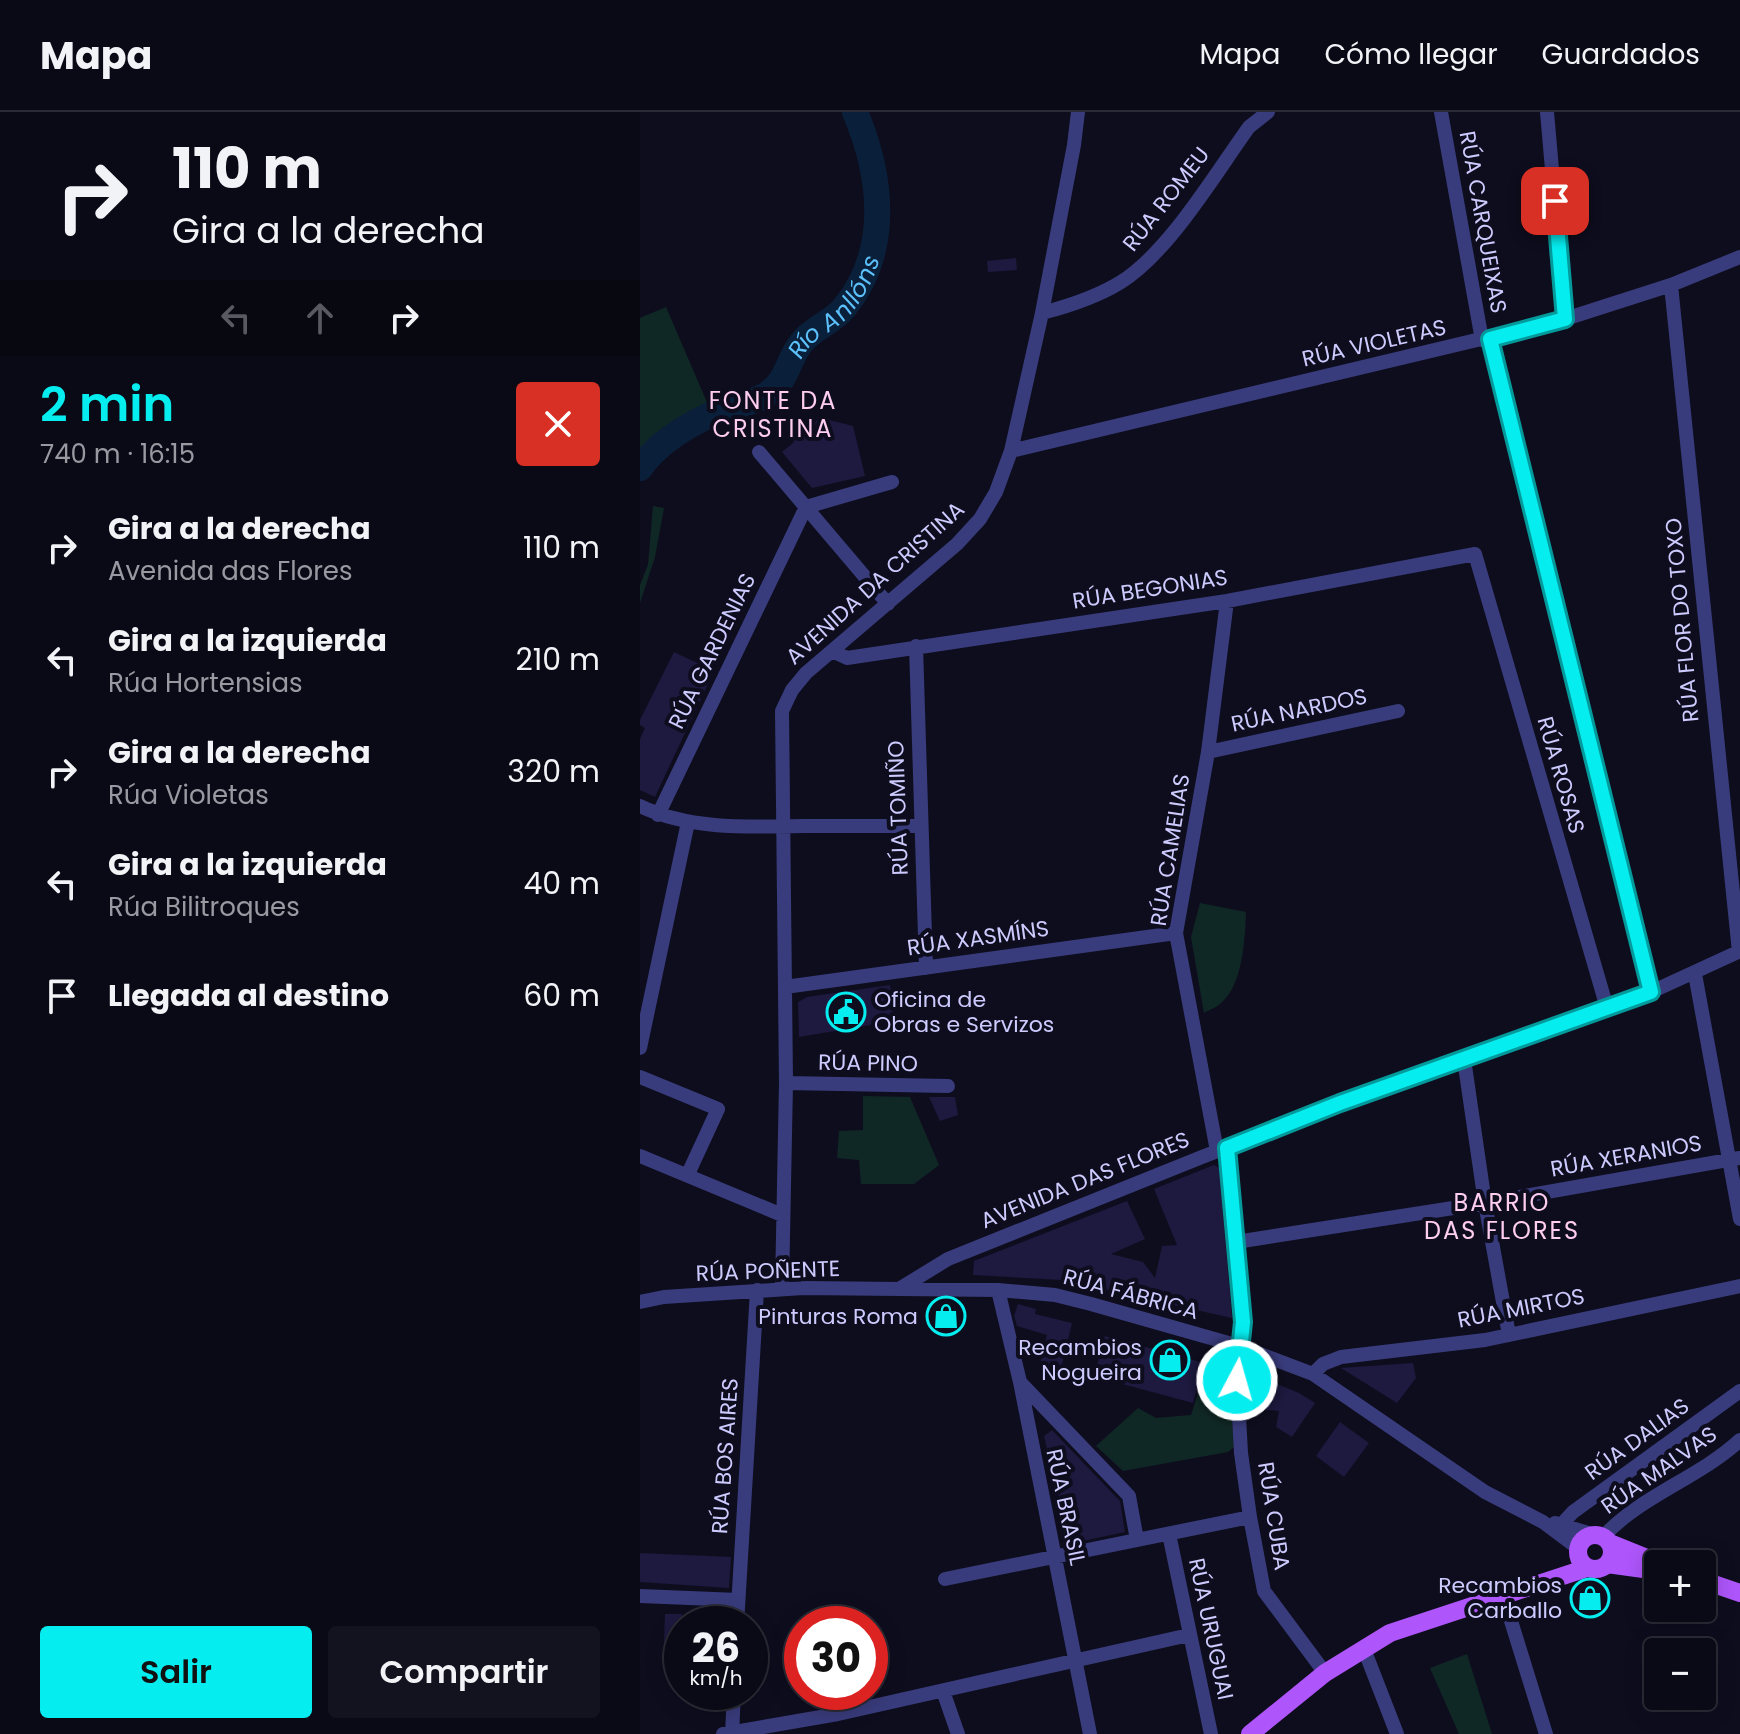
<!DOCTYPE html>
<html lang="es">
<meta charset="utf-8">
<style>
body{margin:0;font-family:Poppins,sans-serif;background:#13131f;color:#f1f3f6;height:100vh;display:flex;flex-direction:column;font-size:30px;white-space:nowrap}
*{box-sizing:border-box;margin:0}
p{font-size:26px;color:#999aa1}
.icon{flex:none;width:44px;height:44px;fill:none;stroke:currentColor;stroke-width:2;stroke-linecap:round;stroke-linejoin:round}
.map{position:relative;flex:1;overflow:hidden}
.panel{display:flex;flex-direction:column;background:#0a0a16;width:640px}
.panel>*{flex:none}
.top-card{background:#0a0a16;color:#f1f3f6;overflow:hidden}
.buttons{position:absolute;left:1004px;top:1438px;display:grid;gap:16px}
.buttons a{display:grid;place-items:center;width:72px;height:72px;border-radius:8px;background:#0a0a16;box-shadow:0 4px 20px #0003,0 0 0 2px #2a2b35;font-size:40px}
.speed{position:absolute;left:24px;top:1494px;display:flex;gap:16px;font-size:40px;font-weight:700;text-align:center}
.speed>*{display:grid;place-content:center;width:104px;height:104px;border-radius:50%;background:#0a0a16;box-shadow:0 4px 20px #0003,0 0 0 2px #2a2b35;line-height:1}
.speed small{font-size:20px;font-weight:400}
.speed .limit{border:12px solid #d22;background:#fff;color:#111}
.pin{position:absolute;display:grid;place-items:center;width:68px;height:68px;color:#fff;margin:-34px;border-radius:16px;box-shadow:0 4px 12px #0006}
.me{position:absolute;width:88px;margin:-44px;rotate:6deg;stroke-linejoin:round;filter:drop-shadow(0 0 6px #0008)}
.turn{display:flex;align-items:center;gap:28px;height:168px;padding:0 40px;font-size:36px}
.turn .icon{width:104px;height:104px;stroke-width:2.5}
.turn b{display:block;font-size:56px;line-height:68px}
.lanes{display:flex;align-items:center;height:76px;padding:0 40px;background:#0003;justify-content:center;gap:40px;direction:ltr}
.lanes .off{opacity:.35}
.round{display:grid;place-items:center;flex:none;width:84px;height:84px;border-radius:8px;background:#13131f}
.headline{display:flex;align-items:center;justify-content:space-between;height:136px;padding:0 40px}
h1{font-size:48px;font-weight:600;line-height:60px;color:#06edef}
.action{display:flex;gap:16px;margin-top:auto;padding:16px 40px}
.action a{flex:1;height:92px;border-radius:8px;background:#06edef;color:#111;font-size:32px;font-weight:600;line-height:92px;text-align:center}
.action a+a{background:#13131f;color:#f1f3f6}
ul{padding:0;list-style:none}
li{display:flex;align-items:center;gap:24px;height:112px;padding:0 40px}
li div{flex:1}
li b{display:block;font-size:30px}
li em{font-style:normal}
header{display:flex;align-items:center;gap:48px;box-sizing:border-box;height:112px;padding:0 40px;background:#0a0a16;border-bottom:2px solid #2a2b35}
header strong{font-size:38px}
nav{display:flex;gap:44px;margin-inline-start:auto;font-size:28px}
main{display:flex;flex:1;min-height:0}
.map>svg:first-child{display:block}
.green{fill:#102825}
.lines{fill:none;stroke-linecap:round;stroke-linejoin:round}
.river{stroke:#0a203a;stroke-width:26}
.building{fill:#1d193f}
.minor{stroke:#393c7c;stroke-width:14}
.major{stroke:#ae55fb;stroke-width:18}
.route-casing{stroke:#049a9b;stroke-width:20}
.route{stroke:#06edef;stroke-width:14}
.labels{text-anchor:middle;dominant-baseline:central;stroke-width:8;stroke-linejoin:round;paint-order:stroke}
.street-label{font-size:22px;fill:#cdcbfe;stroke:#0e0d1e}
.poi-label{font-size:22px;fill:#cdcbfe;stroke:#0e0d1e;text-anchor:end}
.water-label{font-size:24px;font-style:italic;fill:#5cc0fb;stroke:#0e0d1e}
.neighbourhood-label{font-size:24px;letter-spacing:2px;fill:#fecdf0;stroke:#0e0d1e}
</style>
<header>
<strong>Mapa</strong>
<nav><a>Mapa</a><a>Cómo llegar</a><a>Guardados</a></nav>
</header>
<main>
<section class="panel">
<div class="top-card">
<div class="turn"><svg class="icon" aria-label="right" viewBox="0 0 24 24"><path d="M7 20v-9h11M14 6l5 5-5 5"/></svg><div><b>110 m</b>Gira a la derecha</div></div>
<div class="lanes"><svg class="icon off" aria-label="left" viewBox="0 0 24 24"><path d="M17 20v-9H6M10 6l-5 5 5 5"/></svg><svg class="icon off" aria-label="ahead" viewBox="0 0 24 24"><path d="M12 20V5M6 11l6-6 6 6"/></svg><svg class="icon" aria-label="right" viewBox="0 0 24 24"><path d="M7 20v-9h11M14 6l5 5-5 5"/></svg></div>
</div>
<div class="headline"><div><h1>2 min</h1><p>740 m · 16:15</p></div><a class="round" style="background:#d93025;color:#fff"><svg class="icon" aria-label="close" viewBox="0 0 24 24"><path d="M6 6l12 12M18 6L6 18"/></svg></a></div>
<ul>
<li><svg class="icon" aria-label="right" viewBox="0 0 24 24"><path d="M7 20v-9h11M14 6l5 5-5 5"/></svg><div><b>Gira a la derecha</b><p>Avenida das Flores</p></div><em>110 m</em></li>
<li><svg class="icon" aria-label="left" viewBox="0 0 24 24"><path d="M17 20v-9H6M10 6l-5 5 5 5"/></svg><div><b>Gira a la izquierda</b><p>Rúa Hortensias</p></div><em>210 m</em></li>
<li><svg class="icon" aria-label="right" viewBox="0 0 24 24"><path d="M7 20v-9h11M14 6l5 5-5 5"/></svg><div><b>Gira a la derecha</b><p>Rúa Violetas</p></div><em>320 m</em></li>
<li><svg class="icon" aria-label="left" viewBox="0 0 24 24"><path d="M17 20v-9H6M10 6l-5 5 5 5"/></svg><div><b>Gira a la izquierda</b><p>Rúa Bilitroques</p></div><em>40 m</em></li>
<li><svg class="icon" aria-label="arrive" viewBox="0 0 24 24"><path d="M6 21V4h12l-3 4 3 4H6"/></svg><div><b>Llegada al destino</b></div><em>60 m</em></li>
</ul>
<div class="action"><a>Salir</a><a>Compartir</a></div>
</section>
<div class="map">
<svg width="1100" height="1622" viewBox="0 0 1100 1622">
<rect width="100%" height="100%" fill="#0e0d1e"/>
<path class="green" d="M26,195l46,107 -55,33 -17,22v-151z
M13,394l11,2 -9,49 -15,46v-18l8,-20z
M560,791l46,9c-1,26 -3,73 -25,91 -4,4 -12,7 -17,10l-13,-76z
M223,984l47,1 29,68 -25,19h-53l-2,-24 -22,-2 2,-27 24,-1z
M567,1253l17,5 5,8 5,69 -6,5 -105,19 -27,-25 42,-38 18,10 35,-3z
M827,1542l25,80h-33l-29,-66z"/>
<g class="lines">
<path class="river" id="s1" d="M0,356c17,-24 46,-42 72,-54 17,-8 37,-9 52,-18 25,-14 22,-35 38,-54 11,-14 31,-20 42,-34 47,-57 38,-132 11,-196"/>
</g>
<path class="building" d="M376,146l1,12 -29,2 -1,-11z
M181,306l32,8 12,50 -53,12 -30,-36 12,-10 -4,-5z
M34,540l40,19 -59,126 -15,-7v-51l5,-11 -5,-3v-5z
M250,873l4,36 -95,16 -1,-35 9,-5z
M289,985h26l3,18 -18,6z
M574,1053l5,3 13,150 -170,-38 -89,-5 1,-14 153,-60 18,38 -34,15 32,8 12,16 7,-32 15,-1 -23,-56z
M378,1192l18,5 -1,5 37,9 -11,46 -21,-5 7,-29 -30,-9 -3,-10z
M465,1224l99,27 -11,40 -78,-21 1,-3 -21,-6z
M773,1251l3,15 -19,25 -56,-35z
M620,1265l39,16 16,10 -23,34 -16,-10 3,-16 -25,-2 -1,-27z
M700,1310l29,21 -25,34 -28,-21z
M412,1318l68,71 5,31 -56,12 -25,-108z
M0,1441l91,4 -2,31 -89,-6z
M25,1502h17v56l-19,-1z"/>
<g class="lines">
<path class="minor" d="M801,0l41,228
M907,0l18,207
M1031,173l68,667
M402,201c27,-7 55,-16 79,-31 48,-30 94,-108 128,-155l19,-15
M850,227l161,653
M371,339l554,-132 106,-34 69,-28
M119,340l129,152
M276,534l10,322
M192,539l15,7 380,-57 248,-47 132,454
M568,640l190,-41
M0,694c50,24 109,21 163,20 39,0 79,0 118,0
M18,703l148,-308 86,-25
M1055,862l45,245
M145,875l391,-54
M0,936l48,-226
M824,947l21,144 24,132
M0,965l78,32 -30,65
M146,971l162,3
M587,1036l16,174 -6,58 4,73 9,64 14,74 61,82
M577,1039l-41,-218 32,-181 19,-151
M0,1044l142,59
M596,1130l249,-39 255,-45
M142,1176l4,-205 -4,-372 10,-21 14,-17 151,-129 23,-25 16,-27 15,-41 31,-138 32,-168 4,-33
M259,1177l49,-30 254,-102 138,-54 311,-111 89,-41
M358,1178l22,92 70,352
M0,1190l24,-5 139,-9 195,2 57,5 36,9 148,42 74,28 172,118 58,30 36,27
M673,1262l10,-10 18,-7 144,-17 255,-54
M380,1270l109,114 8,44
M915,1411l40,12
M922,1412l11,-12 167,-121
M529,1422l42,200
M963,1425c37,-41 96,-59 137,-97
M305,1467l305,-62
M863,1483l43,139
M0,1484l98,4
M97,1512l20,-334
M724,1537l33,85
M303,1579l15,43
M83,1622l115,-20 351,-79
M92,1622l2,-42"/>
<path class="major" d="M938 1440a17 17 0 1 1 34 0a17 17 0 1 1-34 0Z
M970,1431l52,21
M967,1452l51,7
M1062,1468l38,13
M610,1622l75,-61 65,-40 197,-65"/>
</g>
<g class="lines">
<g class="route-casing">
<path id="route" d="M597,1268l6,-58 -16,-174 113,-45 311,-111 -161,-653 75,-20 -10,-118"/>
</g>
<use href="#route" class="route"/>
</g>
<defs>
<g id="civic-ring" transform="scale(2)"><circle r="9.5" fill="#0e0d1e" stroke="#06edef" stroke-width="1.5"/><path d="M-.6-6.5H3V-4.5H.6V-3L4-1V1h2V6H-6V1h2V-1L-.6-3ZM-1.2 2.5V6h2.4V2.5Z" fill="#06edef"/></g>
<g id="shop-ring" transform="scale(2)"><circle r="9.5" fill="#0e0d1e" stroke="#06edef" stroke-width="1.5"/><path d="M-5-2.5h2.3a2.7 3.5 0 0 1 5.4 0H5L5.5 6h-11ZM-1.5-2.5h3a1.5 2.3 0 0 0-3 0Z" fill="#06edef"/></g>
</defs>
<g fill-rule="evenodd">
<use href="#civic-ring" x="206" y="900"/>
<use href="#shop-ring" x="306" y="1204"/>
<use href="#shop-ring" x="530" y="1248"/>
<use href="#shop-ring" x="950" y="1486"/>
</g>
<g class="labels">
<g class="street-label">
<text transform="translate(526 87) rotate(-52)">RÚA ROMEU</text>
<text transform="translate(843 110) rotate(80)">RÚA CARQUEIXAS</text>
<text transform="translate(734 231) rotate(-13)">RÚA VIOLETAS</text>
<text transform="translate(235 471) rotate(-42)">AVENIDA DA CRISTINA</text>
<text transform="translate(510 477) rotate(-9)">RÚA BEGONIAS</text>
<text transform="translate(1042 508) rotate(-95)">RÚA FLOR DO TOXO</text>
<text transform="translate(72 539) rotate(-64)">RÚA GARDENIAS</text>
<text transform="translate(659 598) rotate(-12)">RÚA NARDOS</text>
<text transform="translate(921 663) rotate(74)">RÚA ROSAS</text>
<text transform="translate(258 696) rotate(-92)">RÚA TOMIÑO</text>
<text transform="translate(530 738) rotate(-81)">RÚA CAMELIAS</text>
<text transform="translate(338 826) rotate(-8)">RÚA XASMÍNS</text>
<text transform="translate(228 951) rotate(1)">RÚA PINO</text>
<text transform="translate(986 1044) rotate(-10)">RÚA XERANIOS</text>
<text transform="translate(445 1068) rotate(-22)">AVENIDA DAS FLORES</text>
<text transform="translate(128 1159) rotate(-2)">RÚA POÑENTE</text>
<text transform="translate(491 1182) rotate(15)">RÚA FÁBRICA</text>
<text transform="translate(881 1196) rotate(-11)">RÚA MIRTOS</text>
<text transform="translate(997 1327) rotate(-36)">RÚA DALIAS</text>
<text transform="translate(85 1344) rotate(-86)">RÚA BOS AIRES</text>
<text transform="translate(1019 1358) rotate(-35)">RÚA MALVAS</text>
<text transform="translate(426 1395) rotate(78)">RÚA BRASIL</text>
<text transform="translate(634 1404) rotate(81)">RÚA CUBA</text>
<text transform="translate(571 1517) rotate(78)">RÚA URUGUAI</text>
</g>
<g class="poi-label">
<text x="234" y="887" text-anchor="start">Oficina de<tspan x="234" dy="25">Obras e Servizos</tspan></text>
<text x="278" y="1204">Pinturas Roma</text>
<text x="502" y="1235">Recambios<tspan x="502" dy="25">Nogueira</tspan></text>
<text x="922" y="1473">Recambios<tspan x="922" dy="25">Carballo</tspan></text>
</g>
<g class="water-label">
<text stroke="none"><textPath href="#s1" startOffset="262">Río Anllóns</textPath></text>
</g>
<g class="neighbourhood-label">
<text x="133" y="288">FONTE DA<tspan x="133" dy="28">CRISTINA</tspan></text>
<text x="862" y="1090">BARRIO<tspan x="862" dy="28">DAS FLORES</tspan></text>
</g>
</g>
</svg>
<div class="buttons">
<a>+</a>
<a>−</a>
</div>
<div class="speed"><div>26<small>km/h</small></div><div class="limit">30</div></div>
<div class="pin" style="left:915px;top:89px;background:#d93025"><svg class="icon" aria-label="arrive" viewBox="0 0 24 24"><path d="M6 21V4h12l-3 4 3 4H6"/></svg></div>
<svg class="me" style="left:597px;top:1268px" viewBox="-20 -20 40 40"><circle r="17" fill="#06edef" stroke="#fff" stroke-width="3"/><path d="M0-11L8 9 0 5-8 9z" fill="#fff"/></svg>
</div>
</main>
